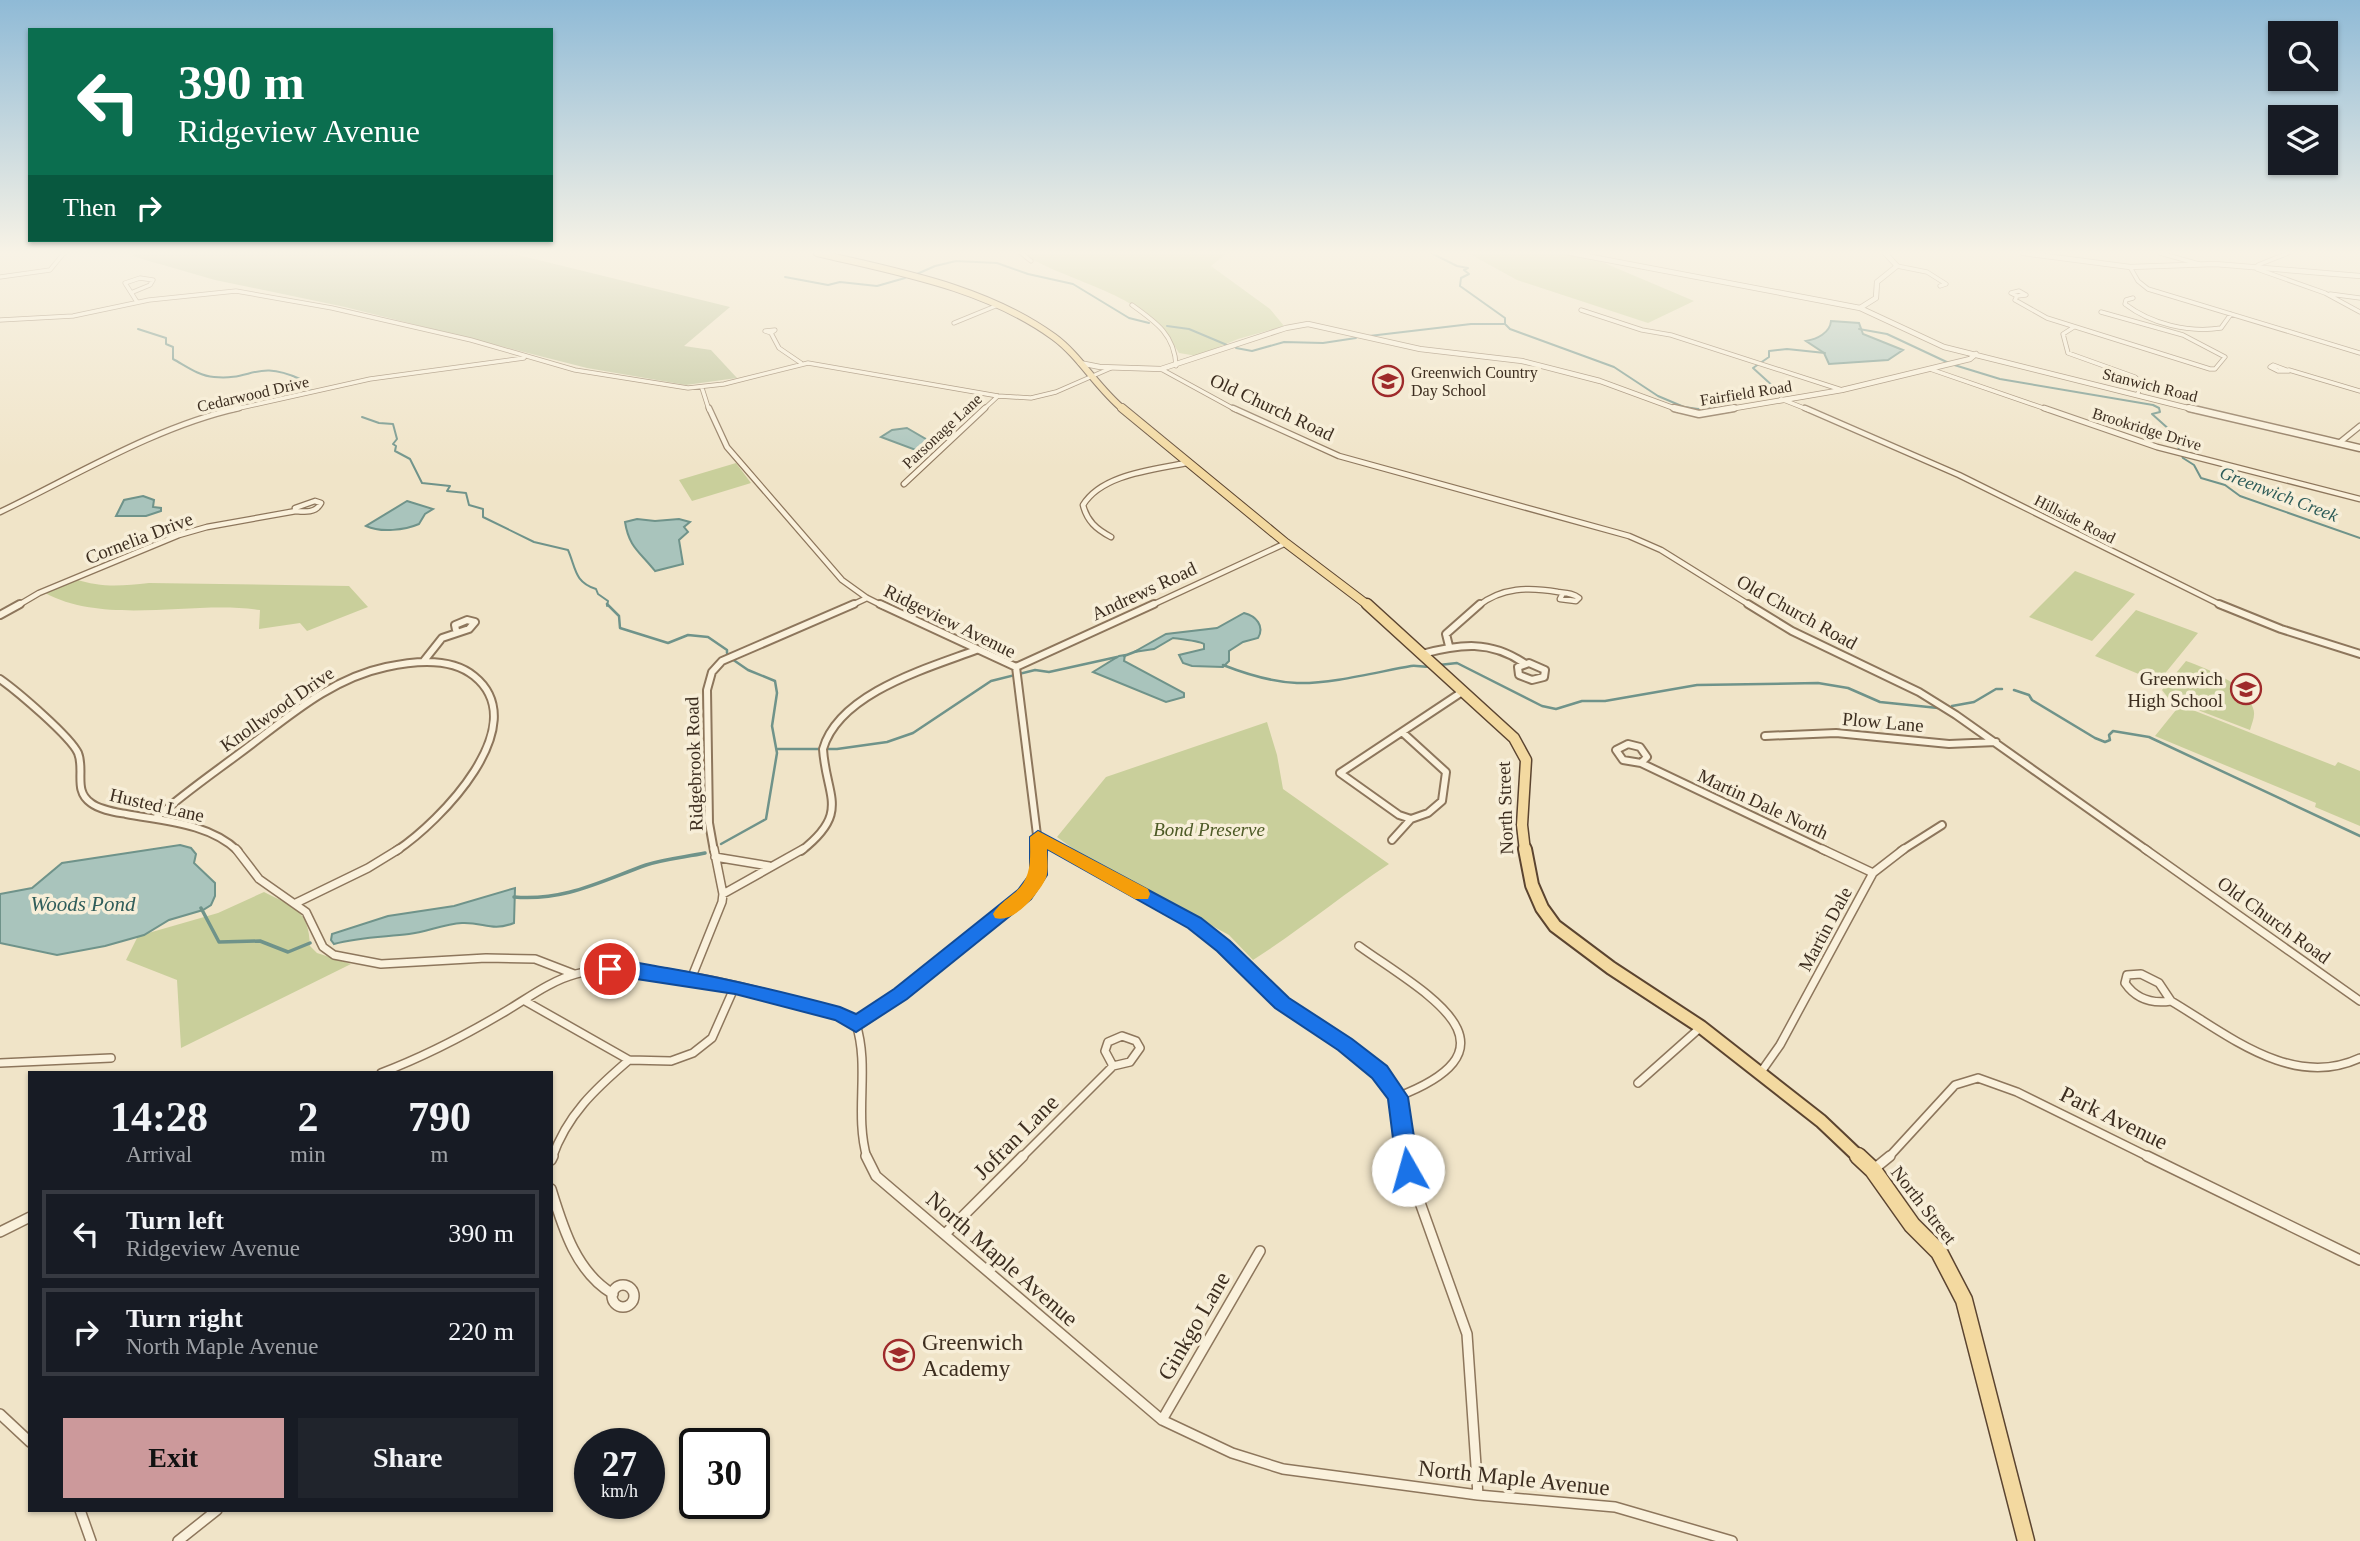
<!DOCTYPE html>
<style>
body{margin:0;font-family:Georgia,serif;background:#20242c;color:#f1f3f6;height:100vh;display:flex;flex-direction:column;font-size:26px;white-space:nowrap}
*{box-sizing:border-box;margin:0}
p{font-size:23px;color:#9ea1a6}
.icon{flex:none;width:38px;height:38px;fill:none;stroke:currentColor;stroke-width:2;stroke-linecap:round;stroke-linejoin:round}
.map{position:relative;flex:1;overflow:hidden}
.panel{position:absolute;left:28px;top:1071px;width:525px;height:441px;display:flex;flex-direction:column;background:#171b24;border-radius:0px;box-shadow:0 2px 5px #0004}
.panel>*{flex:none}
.banner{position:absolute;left:28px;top:28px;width:525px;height:214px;border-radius:0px;box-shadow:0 2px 5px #0004;background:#0b6e4f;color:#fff;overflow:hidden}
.fabs{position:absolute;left:2268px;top:21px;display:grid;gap:14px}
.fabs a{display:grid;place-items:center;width:70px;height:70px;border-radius:0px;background:#171b24;box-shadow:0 2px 5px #0004;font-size:35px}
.speed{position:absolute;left:574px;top:1428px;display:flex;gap:14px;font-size:35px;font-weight:700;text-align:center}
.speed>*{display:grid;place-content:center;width:91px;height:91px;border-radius:50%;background:#171b24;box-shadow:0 2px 5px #0004;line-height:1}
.speed small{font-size:18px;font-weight:400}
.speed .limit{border:4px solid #111;border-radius:10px;background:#fff;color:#111}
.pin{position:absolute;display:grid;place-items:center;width:60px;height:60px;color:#fff;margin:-30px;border:4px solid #fff;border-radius:50%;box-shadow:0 2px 7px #0007}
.me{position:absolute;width:77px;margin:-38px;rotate:353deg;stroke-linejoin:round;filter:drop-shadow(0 0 5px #0008)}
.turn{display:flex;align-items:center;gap:24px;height:147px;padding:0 35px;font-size:32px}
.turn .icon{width:91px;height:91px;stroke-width:2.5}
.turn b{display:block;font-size:49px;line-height:60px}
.then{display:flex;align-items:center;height:66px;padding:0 35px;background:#0003;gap:14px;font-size:26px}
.eta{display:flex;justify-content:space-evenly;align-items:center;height:119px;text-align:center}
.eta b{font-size:42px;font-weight:800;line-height:49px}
.cta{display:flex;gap:14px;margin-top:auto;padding:14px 35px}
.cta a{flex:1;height:80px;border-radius:0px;background:#cc999b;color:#111;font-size:28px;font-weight:800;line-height:80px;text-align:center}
.cta a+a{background:#20242c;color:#f1f3f6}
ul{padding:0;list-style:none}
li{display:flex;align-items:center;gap:21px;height:88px;margin:0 14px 10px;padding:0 21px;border:4px solid #363941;border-radius:0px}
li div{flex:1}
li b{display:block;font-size:26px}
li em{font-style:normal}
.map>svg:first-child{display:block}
.green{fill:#c9cf9b}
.cemetery{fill:#bfc49a}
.water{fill:#a9c4bc;stroke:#6f938a;stroke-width:2}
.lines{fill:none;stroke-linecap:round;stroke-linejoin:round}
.stream-far2{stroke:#6f938a;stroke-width:2}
.stream-far1{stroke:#6f938a;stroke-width:2.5}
.stream{stroke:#6f938a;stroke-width:3.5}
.minor-far4-casing{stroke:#8d765c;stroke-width:5}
.minor-far3-casing{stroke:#8d765c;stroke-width:7}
.minor-far2-casing{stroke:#8d765c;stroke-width:10}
.minor-far1-casing{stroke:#8d765c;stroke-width:10}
.minor-casing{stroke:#8d765c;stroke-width:12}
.tertiary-far1-casing{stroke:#8d765c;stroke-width:6}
.tertiary-casing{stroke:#8d765c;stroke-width:9}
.primary-far4-casing{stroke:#5b4430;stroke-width:8}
.primary-far3-casing{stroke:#5b4430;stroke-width:10}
.primary-far2-casing{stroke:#5b4430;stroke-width:13}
.primary-far1-casing{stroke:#5b4430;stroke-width:16}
.primary-casing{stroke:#5b4430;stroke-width:19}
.minor-far4{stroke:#faf1dc;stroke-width:3.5}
.minor-far3{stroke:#faf1dc;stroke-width:4.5}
.minor-far2{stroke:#faf1dc;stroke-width:6}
.minor-far1{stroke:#faf1dc;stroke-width:7}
.minor{stroke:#faf1dc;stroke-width:9}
.tertiary-far1{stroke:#faf1dc;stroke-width:4.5}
.tertiary{stroke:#faf1dc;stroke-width:6}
.primary-far4{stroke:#f3d9a0;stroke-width:6}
.primary-far3{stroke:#f3d9a0;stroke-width:8}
.primary-far2{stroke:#f3d9a0;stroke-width:10}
.primary-far1{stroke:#f3d9a0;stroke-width:12}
.primary{stroke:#f3d9a0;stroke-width:16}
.route{fill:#1a73e8;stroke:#114b97;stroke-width:2}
.slow{fill:#f59e0b}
.labels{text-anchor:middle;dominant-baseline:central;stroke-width:7;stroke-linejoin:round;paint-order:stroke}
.far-poi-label{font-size:16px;fill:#3d2e20;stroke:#f7eed8;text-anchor:start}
.far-street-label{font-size:16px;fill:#3d2e20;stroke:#f7eed8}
.far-water-label{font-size:18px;font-style:italic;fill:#2f5d5a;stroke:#f7eed8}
.street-label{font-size:19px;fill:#3d2e20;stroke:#f7eed8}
.poi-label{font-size:19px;fill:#3d2e20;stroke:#f7eed8;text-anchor:end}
.park-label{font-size:19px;font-style:italic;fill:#4d5a26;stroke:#f7eed8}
.water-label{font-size:21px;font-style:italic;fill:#2f5d5a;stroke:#f7eed8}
.near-street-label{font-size:23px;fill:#3d2e20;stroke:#f7eed8}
.near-poi-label{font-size:23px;fill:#3d2e20;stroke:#f7eed8;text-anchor:start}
</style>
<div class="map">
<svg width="2360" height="1541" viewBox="0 0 2360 1541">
<rect width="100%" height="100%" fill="#f0e4c8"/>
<path class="green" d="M1021,253h206l-16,13 59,43 14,17 -46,13 -41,17 -18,-3c-33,-62 -102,-66 -158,-100z
M1468,253h101l33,9 92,39 -46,22 -131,-43z
M736,463l15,20 -59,18 -13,-21z
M2075,571l60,23 -43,47 -63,-24z
M75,579c26,9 47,7 74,4l200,3 19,21 -61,24 -7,-8 -41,6 1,-19c-67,-10 -153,16 -215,-17z
M2136,610l62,23 -40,49 -63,-26z
M2186,661c22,8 59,22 67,47 3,7 -1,15 -3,22l-81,-31 -7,-9z
M2180,705l155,61 3,-4 22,9v55l-45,-19 1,-4 -161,-67z
M1267,722l10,33 6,34 106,75c-47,31 -89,66 -136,96l-24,-25 -146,-79 -26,-19 49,-60z
M264,892c30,15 45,18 46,54l7,7 34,11 -170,84 -4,-68 -51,-20 12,-24 80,-23z"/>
<path class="cemetery" d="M137,253h373l220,54 -46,39 27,4 26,28 -51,7 -99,-17 -242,-61 -130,-27 -83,-24z"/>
<path class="water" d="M1831,321l28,2 4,11 40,16 -15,10 -59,4 -5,-11 -18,-12c11,-2 24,-8 25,-20z
M907,428l29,17 -15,7 -40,-15 11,-7z
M143,496l11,4 -1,7 8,1v3l-15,5h-30l8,-16z
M407,501l26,8 -8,5 -6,10c-14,6 -38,9 -53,2z
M637,519l18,2 24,-2 11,3 -6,5 4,5 -9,8 4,24 -28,7c-16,-20 -26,-24 -30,-49z
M1244,613c12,3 21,13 14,25l-15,4 -14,9v10l-6,6 -31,-1 -9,-3 -4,-8 25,-6v-5c-5,-3 -24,-5 -31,-6l-19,11 -20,3 32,-18 51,-6z
M1125,655l-1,6 60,32v4l-18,5 -73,-30 26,-16z
M180,845l11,3 5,6 -2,9 21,20v13l-4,9 -8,5 -34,10 -25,15 -39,11 -48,9 -57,-12v-49l32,-6 30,-25z
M515,888l-1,35c-23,9 -30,-1 -52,0 -19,1 -35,9 -53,11 -25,3 -51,3 -75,10l-3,-4 1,-6 56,-18 66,-10z"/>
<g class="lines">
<path class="stream-far2" d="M1431,253l26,13 11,2 -4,2 5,4 -8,4 -1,8 45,32v6l5,5 104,38 44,29 26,11 14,2 76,-17 1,-4 -22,-20 16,-11v-6l18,-2 38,4
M917,274l18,-8 21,-5 41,2 31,11 45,10 56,34 20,5
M785,277l43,8 12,-3 37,4 28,-8
M1167,326l22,3 38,16
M138,329l28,9v6l7,3v12c13,7 26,17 41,18 38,4 42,-18 86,2l-2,4 14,8
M1859,329l28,5 64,30 49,15 153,26 6,3 1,4 -8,2 19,17 12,27 11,7 7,13 24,7 15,11 120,42
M1369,336l102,-12h34
M1236,348l16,3 32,-9 39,1 33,-5
M362,417l17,6 14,1 4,15 -4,5 3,2 -1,5 15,8 12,24 28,3 -3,5 19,2 3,12 14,4v8l51,25 34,8c8,18 6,32 28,39l2,5 10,7 -1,5"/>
<path class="stream-far1" d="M607,604l12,12 1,12 48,15 20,-8 20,2 19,13v3
M1124,656l13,-5
M1223,665c23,9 49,17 74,18 34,1 80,-11 114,-17 7,-1 13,2 21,0
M1439,665l18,-2 85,43 14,3 26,-8h23l92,-16 121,-2 30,5 32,14 58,6
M2014,690l15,5 3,5 63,38 10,4 5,-2 -1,-5 4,-4 36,6 211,99
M1952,706l22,-4 22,-13h6
M778,749h59l50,-7 26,-9 78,-52 44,-11 14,2 68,-15
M721,844l45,-25 11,-66 -5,-27 5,-33 -2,-12 -27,-11 -16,-11"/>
<path class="stream" d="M514,897c51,4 85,-15 132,-32 18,-6 40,-8 59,-12
M201,908l18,34 41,-1 28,11 22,-9"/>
<g class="minor-far4-casing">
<path id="minor-far4" d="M1021,253l10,8
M2160,253l39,11
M2288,253l-30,12 -1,4 68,24 35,19
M1897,266l30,6 19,12 -6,2
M2130,267l8,14 10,8 212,64
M0,277l50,-7 14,-17
M2019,291l7,4 -9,1 -6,-3z
M133,292l17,-7 3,-5 -13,-2 -15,5 12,19
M2330,294l30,4
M2017,296l-2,4 32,18 163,51h5l10,-12 -42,-22 -82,-23
M2133,298l-7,2 -1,4c26,20 64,29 96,24l10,-14
M1132,305c24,17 43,30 44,61
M1581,310l61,20 29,5 171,55
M0,320l73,-4 76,-16 87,-9 96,17 139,32 104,30 113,18 36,-4 84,-21 190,33 33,2 25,-6 55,-24
M954,323l44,-18
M2074,327l-11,7 5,19 67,24 7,7 -4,9
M775,330l-4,3 -6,-2z
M771,333l8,15 22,15
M2273,365l16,6h-11l-8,-4z
M1161,369l75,41
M1930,369l119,41
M2289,370l71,21
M702,388l7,22
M1781,399l28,11
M231,410l139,-31 154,-21
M983,410l15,-14"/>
</g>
<g class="minor-far3-casing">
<path id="minor-far3" d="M709,408l18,39 115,133 25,18 16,8
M1233,408l106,48 290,80 32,14 90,56
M1805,408l154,67 264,131
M2044,408l113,39 203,52
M2339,443l21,-17
M904,484l81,-76
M315,501l6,2c-5,10 -16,9 -25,8l-1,-3z
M0,512c75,-36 157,-86 239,-104
M1111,537c-15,-8 -24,-16 -28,-32 19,-31 70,-35 103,-42
M17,606l22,-13 140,-58 28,-8 89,-16
M850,606l17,-8
M1150,606l136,-63
M1478,606c24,-19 51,-19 80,-14 8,1 15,1 21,6l-3,3 -16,-2 3,-6"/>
</g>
<g class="minor-far2-casing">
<path id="minor-far2" d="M880,604l136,63 23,184
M1748,604l44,27 127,61 37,23 192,136
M2219,604l62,25 79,25
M0,615l20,-11
M1449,646l-3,-12 34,-30
M1422,654c38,-10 68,-14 102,9
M423,662l19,-24 27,-9 6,-7 -8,-2 -12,5 1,5
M1529,663l16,7 -1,7 -12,3 -13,-5 -1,-8z
M1016,667l138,-63
M0,679c17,12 70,57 78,74 7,17 -5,38 13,50 9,7 24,9 35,11 37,7 83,9 112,37
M1765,736l71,-3 113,11 47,-2
M1628,744l12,3 7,10 -6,6 -18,-3 -7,-10z
M1641,763l185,88
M156,818c27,-24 56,-44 84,-65 46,-34 89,-74 146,-86 27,-6 65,-10 88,9 61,49 -34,146 -78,175
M1411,819l-12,-4 -59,-42 122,-81
M1038,837l25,14
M1392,840l19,-21 17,-6 14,-12 4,-29 -44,-40
M714,851l-5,-28 -2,-133 5,-18 10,-11 132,-57
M801,851c50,-39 25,-54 22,-102 16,-56 105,-81 153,-99
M1901,851l41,-26"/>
</g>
<g class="minor-far1-casing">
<path id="minor-far1" d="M236,849l23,30 47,33 17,35 11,8 47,9 105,-6 49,1 39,15
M1060,849l134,74 29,23 59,57 98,69 17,25 9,61
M1822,849l51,24
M2145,849l215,152
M715,857l54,9
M723,894l80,-45
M296,903l72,-35 31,-19
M1359,946c64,46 171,100 38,151
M2141,974l18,9 12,18c-19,3 -35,-2 -46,-18l2,-8z
M691,979l31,-77 1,-8 -9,-45
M525,1001l104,59 42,1 22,-8 19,-15 23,-52
M2171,1001c56,33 121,89 189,57
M856,1024l101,-73 55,-45 18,-19 8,-14 1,-24
M1122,1036l14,5 4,7 -10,14 -17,4 -8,-15 3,-9z
M0,1063l111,-5
M1761,1072l19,-27 93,-172 31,-24
M381,1073c42,-16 81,-36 120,-59 23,-13 48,-33 75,-40 65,-18 219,22 280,50 14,44 -2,89 11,134
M1638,1083l63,-56
M552,1158c15,-43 43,-69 77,-98
M1021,1158l92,-92
M1888,1158l67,-73 23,-7 39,14 134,66"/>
</g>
<g class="minor-casing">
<path id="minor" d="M866,1156l10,20 286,244 70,33 51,16 195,26 137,12 117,34
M1406,1156l2,13 59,165 11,161
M2147,1156l213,104
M551,1160l2,-4
M1874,1169l16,-13
M551,1189c12,39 25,83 62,105
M0,1232l30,-15
M945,1234l78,-78
M612 1296a11 11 0 1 1 22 0a11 11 0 1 1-22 0Z
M0,1414l30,28
M1162,1420l98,-169
M80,1510l11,31
M178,1541l39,-31"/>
</g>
<g class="tertiary-far1-casing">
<path id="tertiary-far1" d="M1571,253l289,55 84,39 252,63
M2023,253l107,14 85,-3 145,12
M1860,308l16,-10 1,-16 20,-16 -12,-13
M1080,363l20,4 61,2 125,-41 22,-4 112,25 102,12 78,20 79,29
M1724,410l118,-20 128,-31 6,-5"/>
</g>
<g class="tertiary-casing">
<path id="tertiary" d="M1674,408l25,6 35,-6
M2189,408l171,40"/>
</g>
<g class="primary-far4-casing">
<path id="primary-far4" d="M817,253c81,19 168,34 237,84 26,19 43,51 70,73"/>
</g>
<g class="primary-far3-casing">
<path id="primary-far3" d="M1122,408l164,135 83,63"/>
</g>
<g class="primary-far2-casing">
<path id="primary-far2" d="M1367,604l147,134 12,22 -4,65 3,26"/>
</g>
<g class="primary-far1-casing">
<path id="primary-far1" d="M1525,849l7,36 10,23 13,18 56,42 90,59 120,94 39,37"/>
</g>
<g class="primary-casing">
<path id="primary" d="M1858,1156l15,14 39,55 27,27 25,48 62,241"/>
</g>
<use href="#minor-far4" class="minor-far4"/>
<use href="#minor-far3" class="minor-far3"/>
<use href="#minor-far2" class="minor-far2"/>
<use href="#minor-far1" class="minor-far1"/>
<use href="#minor" class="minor"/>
<use href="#tertiary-far1" class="tertiary-far1"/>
<use href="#tertiary" class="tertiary"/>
<use href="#primary-far4" class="primary-far4"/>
<use href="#primary-far3" class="primary-far3"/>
<use href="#primary-far2" class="primary-far2"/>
<use href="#primary-far1" class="primary-far1"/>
<use href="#primary" class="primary"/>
</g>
<linearGradient id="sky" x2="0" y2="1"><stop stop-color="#8fbad6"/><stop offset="0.54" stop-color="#f8f3e6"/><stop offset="1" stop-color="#f8f3e6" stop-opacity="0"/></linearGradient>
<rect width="2360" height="468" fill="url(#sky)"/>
<path class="route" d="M1038,831l163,87 29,23 59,57 63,41 35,27 21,31 11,73 -3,6 -8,3 -8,-3 -3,-6 -9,-71 -16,-21 -34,-28 -63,-42 -58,-57 -29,-23 -141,-79v26l-16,24 -124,100 -51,33 -21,-12 -100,-26 -131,-20 -3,-5 3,-5c19,-6 44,1 63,4 59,10 116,24 173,39l16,7 38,-25 124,-99 12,-16v-37z"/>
<path class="slow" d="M1038,831l110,58 2,5 -2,5h-13l-88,-50c0,9 2,21 -1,29 -7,15 -32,46 -51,40l-2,-4c5,-9 13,-14 20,-20 20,-15 17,-35 17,-57z"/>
<defs>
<g id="school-ring" transform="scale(1.575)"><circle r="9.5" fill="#f7eed8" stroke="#9e2a2b" stroke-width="1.5"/><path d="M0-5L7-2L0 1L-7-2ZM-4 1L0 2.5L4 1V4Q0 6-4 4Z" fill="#9e2a2b"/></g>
</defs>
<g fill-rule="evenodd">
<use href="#school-ring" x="1388" y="381"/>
<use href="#school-ring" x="2246" y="689"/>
<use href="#school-ring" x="899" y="1355"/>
</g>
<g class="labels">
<g class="far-poi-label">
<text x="1411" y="372">Greenwich Country<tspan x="1411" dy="18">Day School</tspan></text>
</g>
<g class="far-street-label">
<text transform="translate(2150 385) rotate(14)">Stanwich Road</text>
<text transform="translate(1746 393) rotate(-9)">Fairfield Road</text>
<text transform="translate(253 394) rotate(-13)">Cedarwood Drive</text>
<text transform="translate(2147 429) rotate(17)">Brookridge Drive</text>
<text transform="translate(942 431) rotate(-43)">Parsonage Lane</text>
<text transform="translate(2075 519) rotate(27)">Hillside Road</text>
</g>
<g class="far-water-label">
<text transform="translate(2279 494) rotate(21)">Greenwich Creek</text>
</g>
<g class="street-label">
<text transform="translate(1272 407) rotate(25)">Old Church Road</text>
<text transform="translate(139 538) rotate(-21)">Cornelia Drive</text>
<text transform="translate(1144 591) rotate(-25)">Andrews Road</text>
<text transform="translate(1797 612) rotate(29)">Old Church Road</text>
<text transform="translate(950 621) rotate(26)">Ridgeview Avenue</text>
<text transform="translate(277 709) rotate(-35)">Knollwood Drive</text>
<text transform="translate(1883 722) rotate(5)">Plow Lane</text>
<text transform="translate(694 764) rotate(-92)">Ridgebrook Road</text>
<text transform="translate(1763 804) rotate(25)">Martin Dale North</text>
<text transform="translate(157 805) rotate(13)">Husted Lane</text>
<text transform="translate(1505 808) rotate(-92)">North Street</text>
<text transform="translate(2274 920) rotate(36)">Old Church Road</text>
<text transform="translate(1825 929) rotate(-62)">Martin Dale</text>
<text transform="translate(1924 1205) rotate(52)">North Street</text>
</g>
<g class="poi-label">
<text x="2223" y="678">Greenwich<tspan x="2223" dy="22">High School</tspan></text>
</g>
<g class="park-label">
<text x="1209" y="829">Bond Preserve</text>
</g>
<g class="water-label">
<text x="83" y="904">Woods Pond</text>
</g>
<g class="near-street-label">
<text transform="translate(2114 1118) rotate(26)">Park Avenue</text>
<text transform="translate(1016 1137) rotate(-45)">Jofran Lane</text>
<text transform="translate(1002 1259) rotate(41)">North Maple Avenue</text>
<text transform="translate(1194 1326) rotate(-60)">Ginkgo Lane</text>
<text transform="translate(1514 1478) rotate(6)">North Maple Avenue</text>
</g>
<g class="near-poi-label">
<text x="922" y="1342">Greenwich<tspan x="922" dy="26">Academy</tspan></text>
</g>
</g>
</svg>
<div class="fabs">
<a><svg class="icon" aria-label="search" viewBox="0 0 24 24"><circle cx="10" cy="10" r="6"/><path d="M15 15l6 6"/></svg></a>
<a><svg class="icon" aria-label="layers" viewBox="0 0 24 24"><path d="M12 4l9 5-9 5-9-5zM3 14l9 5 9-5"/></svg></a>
</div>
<div class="speed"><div>27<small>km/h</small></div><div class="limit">30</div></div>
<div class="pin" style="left:610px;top:969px;background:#d93025"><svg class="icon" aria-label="arrive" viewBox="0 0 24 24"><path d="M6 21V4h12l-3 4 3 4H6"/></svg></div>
<svg class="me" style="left:1408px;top:1170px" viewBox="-20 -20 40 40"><circle r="19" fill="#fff"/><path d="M0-13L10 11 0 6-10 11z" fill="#1a73e8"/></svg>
<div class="banner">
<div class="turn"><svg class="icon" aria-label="left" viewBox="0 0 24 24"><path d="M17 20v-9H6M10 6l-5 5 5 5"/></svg><div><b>390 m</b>Ridgeview Avenue</div></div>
<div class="then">Then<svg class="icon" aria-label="right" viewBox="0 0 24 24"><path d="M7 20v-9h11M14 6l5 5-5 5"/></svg></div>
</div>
<section class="panel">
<div class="eta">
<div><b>14:28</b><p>Arrival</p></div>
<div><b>2</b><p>min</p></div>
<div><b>790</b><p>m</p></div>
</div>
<ul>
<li><svg class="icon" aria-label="left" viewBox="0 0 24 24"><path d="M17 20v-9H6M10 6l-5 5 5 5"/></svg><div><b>Turn left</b><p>Ridgeview Avenue</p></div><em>390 m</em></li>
<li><svg class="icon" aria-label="right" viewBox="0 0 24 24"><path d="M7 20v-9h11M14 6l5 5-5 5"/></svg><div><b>Turn right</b><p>North Maple Avenue</p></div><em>220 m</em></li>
</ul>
<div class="cta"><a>Exit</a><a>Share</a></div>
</section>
</div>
